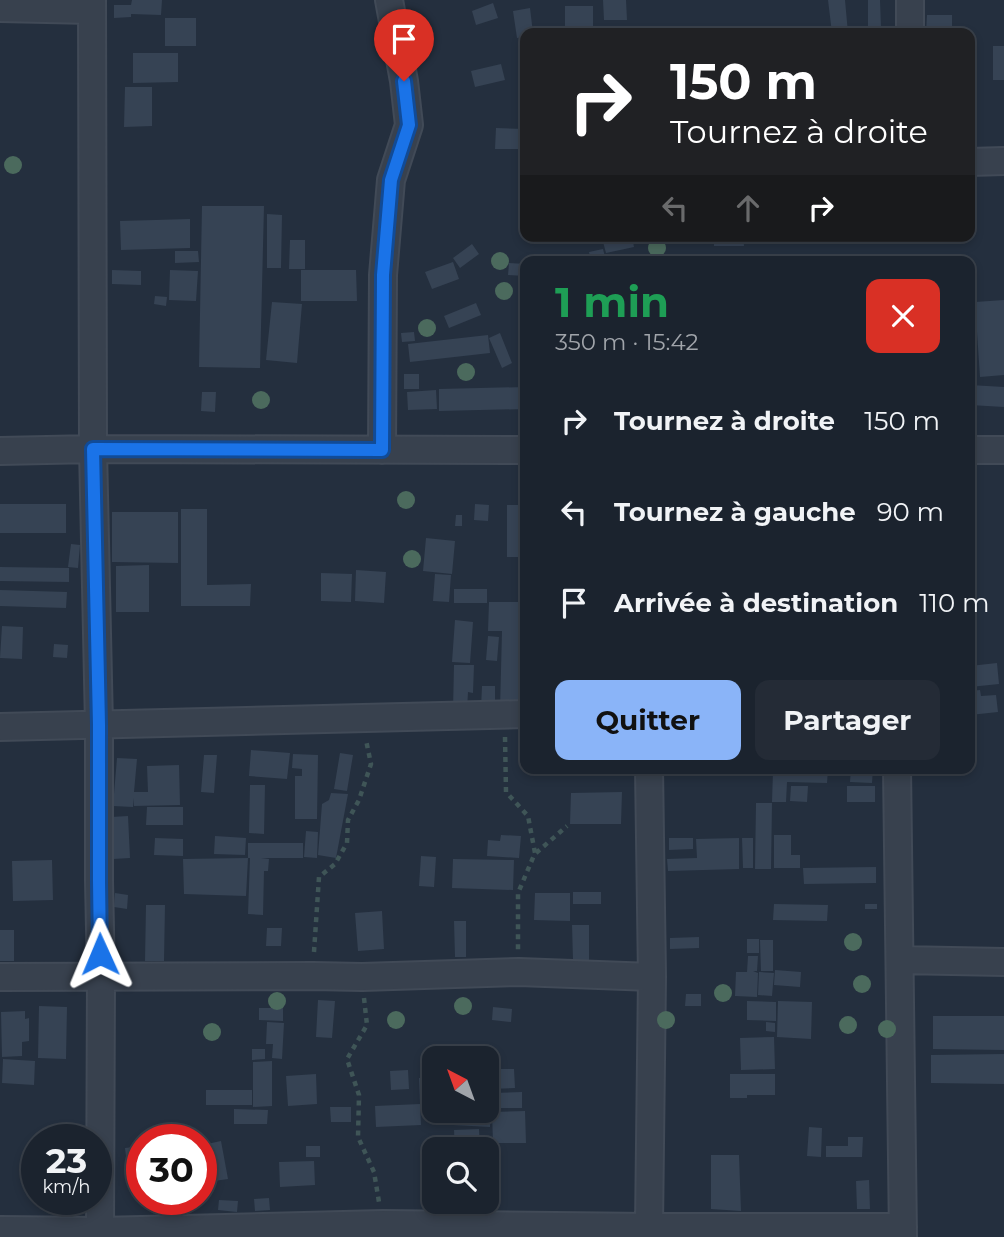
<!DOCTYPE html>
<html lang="fr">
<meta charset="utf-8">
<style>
body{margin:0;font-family:Montserrat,sans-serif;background:#242b36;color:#f1f3f6;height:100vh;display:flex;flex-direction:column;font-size:26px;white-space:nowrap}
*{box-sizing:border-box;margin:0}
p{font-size:23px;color:#a0a4aa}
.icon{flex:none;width:38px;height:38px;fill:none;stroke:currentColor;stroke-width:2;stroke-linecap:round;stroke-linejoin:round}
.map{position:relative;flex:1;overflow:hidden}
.side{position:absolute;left:520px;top:256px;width:455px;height:518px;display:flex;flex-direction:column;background:#1b232e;border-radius:14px;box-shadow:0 4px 10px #0003,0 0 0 2px #39404a}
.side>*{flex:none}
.top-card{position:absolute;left:520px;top:28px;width:455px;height:214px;border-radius:14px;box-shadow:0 4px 10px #0003,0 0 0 2px #39404a;background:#202124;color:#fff;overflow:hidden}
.needle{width:46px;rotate:319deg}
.buttons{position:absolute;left:422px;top:1046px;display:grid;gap:14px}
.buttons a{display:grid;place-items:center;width:77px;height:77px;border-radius:14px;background:#1b232e;box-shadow:0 4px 10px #0003,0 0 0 2px #39404a;font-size:35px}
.speed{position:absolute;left:21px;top:1124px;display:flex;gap:14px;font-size:35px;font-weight:700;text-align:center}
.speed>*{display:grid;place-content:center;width:91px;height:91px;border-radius:50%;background:#1b232e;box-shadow:0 4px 10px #0003,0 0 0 2px #39404a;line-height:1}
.speed small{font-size:18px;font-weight:400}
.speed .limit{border:10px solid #d22;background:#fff;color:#111}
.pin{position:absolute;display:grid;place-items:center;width:60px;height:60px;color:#fff;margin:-72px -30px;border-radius:50% 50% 50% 0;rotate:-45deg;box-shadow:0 0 7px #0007}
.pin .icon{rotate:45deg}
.me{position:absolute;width:77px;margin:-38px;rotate:359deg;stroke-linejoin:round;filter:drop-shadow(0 0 5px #0008)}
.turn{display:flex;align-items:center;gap:24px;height:147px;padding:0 35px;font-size:32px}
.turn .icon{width:91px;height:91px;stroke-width:2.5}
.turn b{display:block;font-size:49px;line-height:60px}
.lanes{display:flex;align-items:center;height:66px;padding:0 35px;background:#0003;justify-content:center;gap:35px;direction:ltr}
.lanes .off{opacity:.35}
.round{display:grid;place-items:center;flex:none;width:74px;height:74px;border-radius:14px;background:#242b36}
.summary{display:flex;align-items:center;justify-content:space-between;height:119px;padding:0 35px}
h1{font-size:42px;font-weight:700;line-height:52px;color:#1e9e55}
.action{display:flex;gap:14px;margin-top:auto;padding:14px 35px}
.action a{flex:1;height:80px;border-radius:14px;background:#8ab4f8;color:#111;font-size:28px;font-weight:700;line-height:80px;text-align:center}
.action a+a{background:#242b36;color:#f1f3f6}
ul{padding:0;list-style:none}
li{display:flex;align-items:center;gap:21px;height:91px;padding:0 35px}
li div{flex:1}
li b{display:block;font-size:26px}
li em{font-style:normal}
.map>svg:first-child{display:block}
.building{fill:#364354}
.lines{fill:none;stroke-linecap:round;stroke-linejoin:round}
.street-casing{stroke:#414a57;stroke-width:30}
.path{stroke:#3f5557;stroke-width:4.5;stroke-dasharray:5 5;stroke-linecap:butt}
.street{stroke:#38414e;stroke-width:26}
.tree{fill:#4b6a5d}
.route-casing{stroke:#114b97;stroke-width:18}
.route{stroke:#1a73e8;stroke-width:12}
</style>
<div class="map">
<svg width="1004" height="1237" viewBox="0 0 1004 1237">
<rect width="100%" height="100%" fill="#242f3e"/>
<path class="building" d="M132,0h30l-1,15 -30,-1v3l-17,1v-13h17z
M603,0h23l1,20h-23z
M828,0h17l3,33h-16z
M868,0h12l1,28h-13z
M493,3l5,15 -22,7 -4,-14z
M565,6h28v27h-28z
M530,8l3,25h-8v4l-8,1 -4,-27z
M927,15h25v18h-26z
M165,18h31v28h-31z
M993,46h11v34h-11z
M133,53h45v29l-45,1z
M501,64l4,16 -30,7 -4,-16z
M125,87h27v39l-28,1z
M496,128l29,1v20h-30z
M202,206h62l-4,162 -61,-1z
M267,214l15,1 -1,53h-14z
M190,219v29l-69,2 -1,-29z
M610,236h22l2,11 -28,6 -4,-15z
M714,236h29l1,10h-30z
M290,240h15v29h-16z
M472,244l7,10 -19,14 -7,-10z
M603,249l3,12h-15l-2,-9z
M175,251h23l1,11 -24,1z
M453,262l6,17 -27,10 -7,-17z
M509,263l16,1v12l-17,-1z
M112,270l29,1v14l-29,-1z
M170,270l28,1 -2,30 -27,-1z
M301,270h55l1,31h-56z
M155,296l12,1 -1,9 -12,-2z
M1004,300v75l-24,2 -5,-75z
M272,302l30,2 -5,59 -31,-3z
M476,303l5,12 -32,13 -5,-12z
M414,332l1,9 -13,1 -1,-9z
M500,333l12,30 -10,5 -13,-30z
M488,335l2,18 -80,9 -2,-18z
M404,374h15v15h-15z
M970,385l34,2v20l-34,-2z
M525,387v22l-86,2v-22z
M436,390l1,19 -29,1 -1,-18z
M202,392h14l-1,20 -14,-1z
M0,504h66v29h-66z
M475,504l14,1 -1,16 -14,-1z
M507,505h17l-1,52h-16z
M181,509h26v76l44,-1 -1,22h-69z
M112,512h66v51l-66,-1z
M456,515h6v11h-7z
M426,538l29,3 -3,33 -29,-3z
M71,544l9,1 -2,23 -10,-1z
M149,565v47h-33v-46z
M0,567l69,1v14l-69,-1z
M356,570l30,2 -2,31 -29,-2z
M321,573l31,1 -1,28 -30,-1z
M435,574l16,1 -2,27 -16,-1z
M454,589h33v14h-33z
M0,590l67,2 -1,16 -66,-2z
M489,602h33l-3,107h-19l2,-78h-14z
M455,620l18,2 -3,41 -18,-1z
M2,626l21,1 -1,32 -22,-1z
M488,636l11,1 -2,24 -11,-1z
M54,644l14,1 -1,13 -14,-1z
M997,663l2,21 -29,3v-21z
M454,665h20l-1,28 -5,-1 -1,18h-14z
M482,686h13v22h-14z
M980,690l1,6 15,-1 2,17 -28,3v-24z
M251,750l39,3 -3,26 -38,-3z
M340,753l13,2 -6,36 -13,-2z
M293,754l25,1 -1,64h-22v-43h7v-7l-10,-1z
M204,755h13l-3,38 -13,-1z
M117,758l20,1 -3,33h14l-1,-26 32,-1 1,40 -46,1v-8l-1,9 -20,-1z
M788,768l40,1 -1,14 -40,-1 -1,20h-14l1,-31 14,1z
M851,768h22l-1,15 -22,-1z
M250,785h15l-1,49 -15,-1z
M791,786h17l-1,16 -17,-1z
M847,786h28v16h-28z
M622,792l-1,32h-51l1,-31z
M331,793l17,1 -12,64 -18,-3 4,-51 7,-4z
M756,803h16l-1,66h-16z
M147,807h36v18h-37z
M128,816l2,42 -17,1 -2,-42z
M306,831l12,1 -1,26 -13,-1z
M501,835l20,1 -2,22 -32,-2 1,-16 12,1z
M774,835h17v20h9v13h-26z
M215,836l31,2 -1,17 -31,-1z
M155,838l28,1v17l-29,-1z
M669,838h24v11l-24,1z
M739,838v31l-71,2 -1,-12 30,-1 -1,-19z
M742,838h11v30h-10z
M248,843h55v15h-42l8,1 -1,12h-4l-1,44 -15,-1 2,-56h-2z
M421,856l15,1 -2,30 -15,-1z
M248,858l-2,38 -62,-2 -1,-35z
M453,859l61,1 -1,30 -61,-2z
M52,860l1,40 -40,1 -1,-40z
M876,867v16l-72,1 -1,-16z
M573,892h28v12h-28z
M115,893l13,2 -1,14 -13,-2z
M535,893h35v28l-36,-1z
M774,904l54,1 -1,16 -54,-1z
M865,904h12v5h-12z
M146,905h19l-1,56h-19z
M382,911l2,38 -26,2 -3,-38z
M454,921h12v36h-11z
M572,925h17v35h-16z
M267,928h15l-1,18h-15z
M0,930h14v31h-14z
M699,937v11l-29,1v-11z
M747,939h12v14h-12z
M760,940h13v31h-12z
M748,956h10l-1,15h-4l5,2 -1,24 -22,-1 1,-24h11z
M775,970l26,2 -1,15 -26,-2z
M759,972l15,1 -2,23 -14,-1z
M686,994h15v12h-16z
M318,1000l17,1 -3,37 -16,-1z
M747,1001l29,1v19l-29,-1z
M778,1001l34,1 -1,37 -34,-2z
M39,1006l28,1 -1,52 -28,-1z
M493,1007l19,2 -1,13 -19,-2z
M259,1008h24v13l-24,-1z
M25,1011v8l4,-1v23l-7,1v14l-20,1 -1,-45z
M933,1016h71v34l-71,-1z
M267,1022l17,1 -2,36 -10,-1 1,-14h-7z
M766,1022l9,1v9l-9,-1z
M774,1037l1,32 -34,1 -1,-32z
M252,1049h13v10l-13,1z
M457,1053l13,1 -1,5h-12z
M1004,1054v30l-73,-1v-28z
M3,1059l32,2 -1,24 -32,-2z
M272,1061v45l-19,1v-45z
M490,1069h24l1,19 -24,1z
M408,1070l1,19 -18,1 -1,-19z
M316,1074l1,30 -29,2 -2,-30z
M730,1074h45v21h-28v3h-17z
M419,1078h15v25l-14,1z
M486,1084h4l-1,21h-3z
M206,1090h46v15h-46z
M522,1092v16h-31l-1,19 -37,-2 1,-14h32v-3h5v-15z
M420,1104l1,21 -45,2 -1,-21z
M330,1107h21v15h-20z
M234,1109l34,1 -1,14h-33z
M525,1111l1,32h-33l-1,-31z
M809,1127l13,1 -1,29 -14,-1z
M479,1129l1,21h-25l-1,-20z
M848,1137h15l-1,20h-36v-11h22z
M221,1141l7,38 -14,2 -7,-37z
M201,1145h4l1,17h-5z
M142,1146v17l-15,2 -2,-17z
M306,1146h14v11h-14z
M711,1155h28l2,56 -30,-2z
M314,1161l1,24 -35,2 -1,-25z
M869,1180l1,29h-13l-1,-28z
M269,1198l1,12 -15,1 -1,-12z
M219,1200l19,1 -1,11 -19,-2z
M456,1202h25l1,16h-25z"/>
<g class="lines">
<g class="street-casing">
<path id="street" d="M92,0l1,449 6,276v156l2,97 -1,253
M910,0v33
M0,8l92,2
M970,162l34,-1
M382,450l1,-175 8,-95 18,-55 -5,-44 -15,-81
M970,450h34
M0,451l93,-2 432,1
M0,727l525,-13
M649,768l3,209 -3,250
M897,768l6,469
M900,960l104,2
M0,977l313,-1 49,1 157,-5 133,5
M0,1230l100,1 283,-7 266,3h254"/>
</g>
<path class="path" d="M505,737l1,55 22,24 7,37 -17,40v57
M536,853l31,-27
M314,952l5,-75 16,-13 12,-21 1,-23 11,-20 12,-36 -5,-24
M364,998l3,27 -20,34 12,36 -1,42 16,35 5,30"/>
<use href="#street" class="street"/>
</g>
<g class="tree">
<circle cx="13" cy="165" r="9"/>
<circle cx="657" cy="248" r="9"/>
<circle cx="500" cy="261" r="9"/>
<circle cx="504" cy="291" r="9"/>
<circle cx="427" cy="328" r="9"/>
<circle cx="466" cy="372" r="9"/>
<circle cx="261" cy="400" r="9"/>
<circle cx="406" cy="500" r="9"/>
<circle cx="412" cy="559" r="9"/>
<circle cx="853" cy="942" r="9"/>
<circle cx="862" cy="984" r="9"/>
<circle cx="723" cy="993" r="9"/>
<circle cx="277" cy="1001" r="9"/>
<circle cx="463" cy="1006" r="9"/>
<circle cx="396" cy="1020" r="9"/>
<circle cx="666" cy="1020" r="9"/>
<circle cx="848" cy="1025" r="9"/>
<circle cx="887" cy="1029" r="9"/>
<circle cx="212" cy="1032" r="9"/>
</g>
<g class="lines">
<g class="route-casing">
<path id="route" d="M100,954l-1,-73v-156l-6,-276 289,1 1,-175 8,-95 18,-55 -5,-44"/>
</g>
<use href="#route" class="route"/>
</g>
</svg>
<div class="buttons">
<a><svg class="needle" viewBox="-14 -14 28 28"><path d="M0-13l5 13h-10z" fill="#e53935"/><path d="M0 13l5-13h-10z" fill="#a0a4aa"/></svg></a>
<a><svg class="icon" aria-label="search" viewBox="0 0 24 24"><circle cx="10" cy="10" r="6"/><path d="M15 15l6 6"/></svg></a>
</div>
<div class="speed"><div>23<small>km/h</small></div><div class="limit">30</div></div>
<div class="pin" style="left:404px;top:81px;background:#d93025"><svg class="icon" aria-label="arrive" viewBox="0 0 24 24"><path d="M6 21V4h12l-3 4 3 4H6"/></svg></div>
<svg class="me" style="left:100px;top:954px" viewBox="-20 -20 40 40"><path d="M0-17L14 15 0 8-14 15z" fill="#1a73e8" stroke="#fff" stroke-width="4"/></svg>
<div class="top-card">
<div class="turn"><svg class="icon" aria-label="right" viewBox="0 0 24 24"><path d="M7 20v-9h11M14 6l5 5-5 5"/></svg><div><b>150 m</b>Tournez à droite</div></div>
<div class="lanes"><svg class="icon off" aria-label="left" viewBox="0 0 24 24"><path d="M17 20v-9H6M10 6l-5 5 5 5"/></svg><svg class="icon off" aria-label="ahead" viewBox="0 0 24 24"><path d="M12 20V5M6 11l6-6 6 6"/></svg><svg class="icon" aria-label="right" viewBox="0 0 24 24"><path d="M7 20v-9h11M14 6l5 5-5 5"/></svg></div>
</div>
<section class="side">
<div class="summary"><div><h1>1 min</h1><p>350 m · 15:42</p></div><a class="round" style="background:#d93025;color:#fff"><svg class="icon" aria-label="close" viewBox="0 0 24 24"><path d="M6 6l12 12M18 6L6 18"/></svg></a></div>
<ul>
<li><svg class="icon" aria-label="right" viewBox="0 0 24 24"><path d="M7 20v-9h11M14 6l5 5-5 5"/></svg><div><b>Tournez à droite</b></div><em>150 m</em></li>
<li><svg class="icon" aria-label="left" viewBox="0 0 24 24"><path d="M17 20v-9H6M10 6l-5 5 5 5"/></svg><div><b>Tournez à gauche</b></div><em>90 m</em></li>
<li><svg class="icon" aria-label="arrive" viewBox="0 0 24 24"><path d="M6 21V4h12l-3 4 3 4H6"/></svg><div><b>Arrivée à destination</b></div><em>110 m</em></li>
</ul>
<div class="action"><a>Quitter</a><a>Partager</a></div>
</section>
</div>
